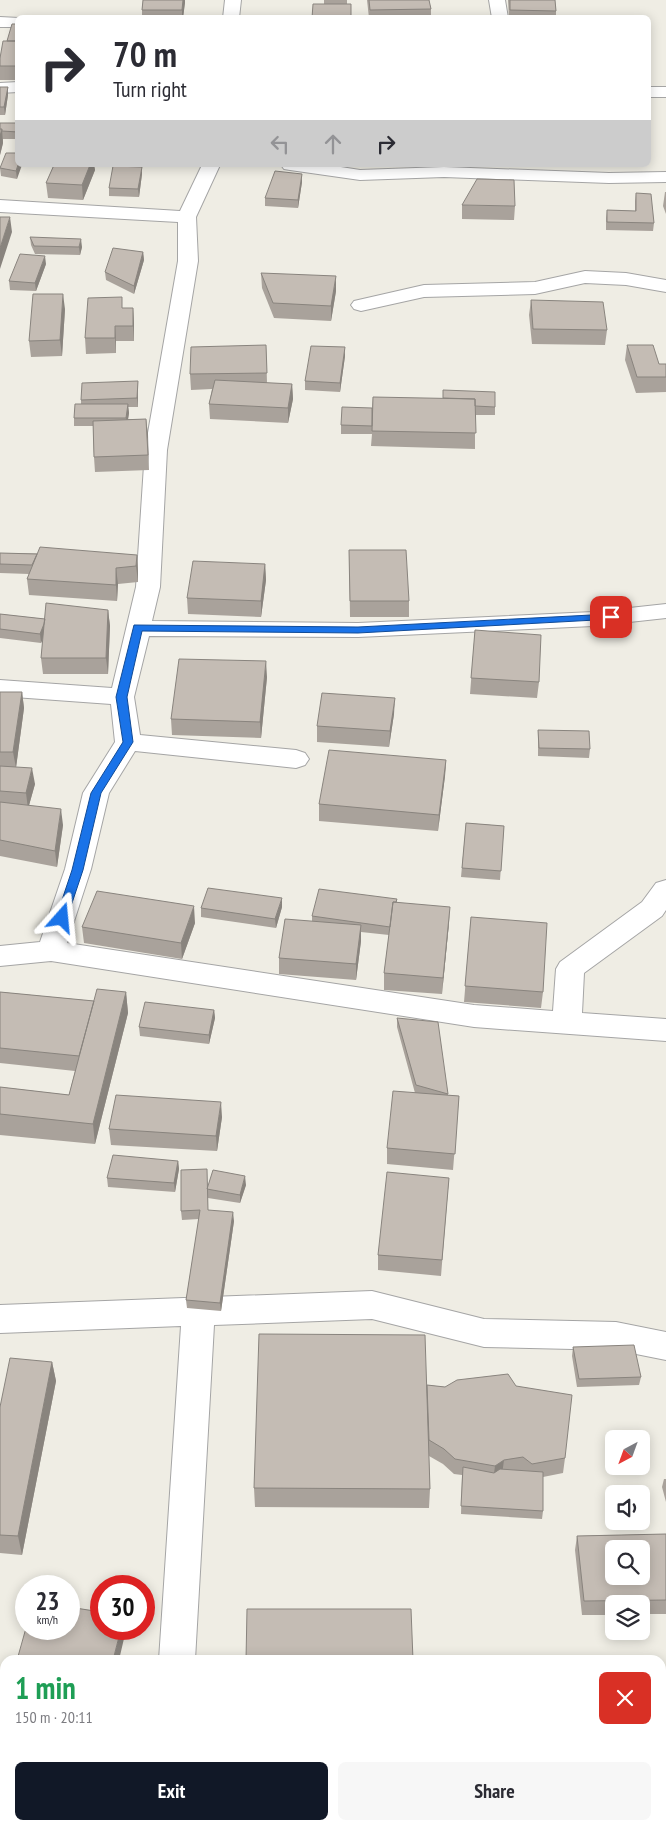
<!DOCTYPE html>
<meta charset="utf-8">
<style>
body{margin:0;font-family:"PT Sans Narrow",sans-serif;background:#f7f7f7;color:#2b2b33;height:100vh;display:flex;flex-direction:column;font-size:19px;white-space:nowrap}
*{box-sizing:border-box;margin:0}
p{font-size:16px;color:#7c7c81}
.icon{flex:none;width:28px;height:28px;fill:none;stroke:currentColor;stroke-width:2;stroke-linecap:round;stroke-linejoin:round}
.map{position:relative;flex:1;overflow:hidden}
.details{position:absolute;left:0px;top:1655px;width:666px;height:175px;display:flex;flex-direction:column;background:#fff;border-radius:15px 15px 0 0;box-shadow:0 2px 12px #0003}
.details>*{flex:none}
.top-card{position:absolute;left:15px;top:15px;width:636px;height:152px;border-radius:8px;box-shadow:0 2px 12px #0003;background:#fff;color:#2b2b33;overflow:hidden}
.needle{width:32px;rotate:221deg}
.tools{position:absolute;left:605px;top:1430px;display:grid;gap:10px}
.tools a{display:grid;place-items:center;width:45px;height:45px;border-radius:8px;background:#fff;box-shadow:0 2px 12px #0003;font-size:25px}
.speed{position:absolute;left:15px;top:1575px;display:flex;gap:10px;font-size:25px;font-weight:700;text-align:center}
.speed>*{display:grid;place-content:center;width:65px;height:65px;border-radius:50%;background:#fff;box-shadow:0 2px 12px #0003;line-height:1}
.speed small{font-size:12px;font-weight:400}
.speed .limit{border:8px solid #d22;background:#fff;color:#111}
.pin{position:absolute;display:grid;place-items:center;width:42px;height:42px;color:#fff;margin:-21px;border-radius:10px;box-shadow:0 2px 8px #0006}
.me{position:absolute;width:55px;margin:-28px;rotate:18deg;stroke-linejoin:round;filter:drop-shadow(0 0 4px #0008)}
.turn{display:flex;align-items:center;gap:18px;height:105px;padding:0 15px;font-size:22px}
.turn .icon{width:65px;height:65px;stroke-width:2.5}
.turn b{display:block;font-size:35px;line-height:42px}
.lanes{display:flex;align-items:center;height:48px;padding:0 15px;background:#0003;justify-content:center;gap:25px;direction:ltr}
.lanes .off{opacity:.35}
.round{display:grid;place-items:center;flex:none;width:52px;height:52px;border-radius:8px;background:#f7f7f7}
.summary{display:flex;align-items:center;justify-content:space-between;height:85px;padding:0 15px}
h1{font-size:30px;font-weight:700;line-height:38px;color:#1e9e55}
.cta{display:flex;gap:10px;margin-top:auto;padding:10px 15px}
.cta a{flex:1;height:58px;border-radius:8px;background:#111827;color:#fff;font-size:20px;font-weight:700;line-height:58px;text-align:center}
.cta a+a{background:#f7f7f7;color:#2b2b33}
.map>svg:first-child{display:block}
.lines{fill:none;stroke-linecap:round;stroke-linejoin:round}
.minor-casing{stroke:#a5a5a5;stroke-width:2}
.minor{fill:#fff;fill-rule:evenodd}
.wall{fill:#a9a29b}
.shaded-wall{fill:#89847e}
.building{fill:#c4bcb4;stroke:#89847e;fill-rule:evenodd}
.route{fill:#1a73e8;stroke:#114b97}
</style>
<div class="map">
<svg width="666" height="1830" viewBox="0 0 666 1830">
<rect width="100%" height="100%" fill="#efede4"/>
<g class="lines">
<g class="minor-casing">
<path id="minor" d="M225,0h16l-2,18h-16z
M489,0h16l3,18h-16z
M0,17l19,1h-1v9h-18z
M18,82v10l-18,1v-10z
M649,87h17v10h-17z
M202,165h18l-24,52 2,44 -31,189 -7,137 -8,34 206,2 235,-11 73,-8v14l-73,8 -235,11 -209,-1 -15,61 6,38 156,15 9,3 4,6 -4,6 -9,3 -161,-17 -26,42 -18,76 -24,74 407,62 79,6 3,-42 4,-7 82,-60 14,-19 10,-3v30l-4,6 -78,57 -2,40 84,6v22l-192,-14 -423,-66 -51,5v-20l40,-4 25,-73 18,-76 32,-51 -4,-38 -111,-8v-16l112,8 24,-101 9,-137 33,-189v-39l-178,-10v-12l180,11z
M281,165h47l32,5 84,-3 165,6 57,-1v10l-57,1 -165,-6 -84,3 -70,-10 -6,-1z
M585,271l41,2 40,7v12l-40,-7 -41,-2 -50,11 -111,3 -63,14 -7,-2 -3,-4 3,-4 70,-16 111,-3z
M372,1291l112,28 132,3 50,10v28l-50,-10 -132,-3 -112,-28 -158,6 -19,335h-36l22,-334 -181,7v-28z
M661,1772h5v38h-5z
M0,1775h5v38h-5z"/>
</g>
<use href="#minor" class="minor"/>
</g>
<path class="wall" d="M143,0h42l-2,18h-41v-8z
M324,0h23v4h-23z
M367,0h62l2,9v9h-62z
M508,0h47l1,11v7h-47z
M18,24v56h-18v-22l7,-17z
M0,87h8v8l-3,20h-5z
M0,123h18v16h-15v4l-3,12z
M18,153l-1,26 -16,-3 -1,-8z
M54,165h40l1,5 -12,30 -35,-2 -2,-15z
M557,165h26l-1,2 -25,-1z
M142,174l-3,23 -30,-1v-8z
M302,182l-4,26 -33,-2v-8z
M665,192h1v22l-3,-8z
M636,193l18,30 -1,8 -47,-1v-12l1,-8 28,1v-10z
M462,205l53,1 -1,14 -52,-1z
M30,237l52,10 -2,8 -45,-1 -4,-9z
M143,252l1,8 -10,34 -28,-14 -1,-8z
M46,264l-10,27 -26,-1 -1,-9z
M261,273l75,18 -5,30 -57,-3 -12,-30z
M531,300l76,30 -2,15 -73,-1 -3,-29z
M123,308h10l1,16v17h-18v12l-30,1 -1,-16z
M65,309l-3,47 -31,1 -2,-16z
M266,345l1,38 25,1 1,15 -5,24 -78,-4 -1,-15 3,-15 -21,1 -1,-16z
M627,345l32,19h7v28l-30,1 -11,-33z
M345,356l-5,36 -35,-2v-9z
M138,381v26h-10l1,6 -1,6h18l3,51 -54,2 -1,-15 -1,-31h-19v-8l7,-14v-4z
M373,397l122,10v8h-20v34l-104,-3 1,-12h-31v-9l31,-17z
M349,550l60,51v16h-59z
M0,553l137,2 1,16v11l-20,2 -1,17 -88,-6 -2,-16 2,-5 -29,-1z
M265,564l1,16 -5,37 -73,-3 -1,-16z
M108,610l2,16 -2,48h-65l-2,-16 2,-19 -2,4 -41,-5v-24l45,5z
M475,630l64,52 -2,16 -67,-4z
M267,677l-6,61 -89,-3 -1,-16z
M0,692h22l2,16 -8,59 19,17 -6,21 34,20 -6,42 -57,-11z
M394,714l-5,33 -72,-5v-16z
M538,730l52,19 -1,9 -51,-2z
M446,760l-1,16 -7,55 -119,-10v-17z
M466,823l38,3 -4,54 -39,-3z
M397,899v3l52,21 -7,71 -58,-4v-17l5,-38 -28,-3v9l-5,39 -77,-6v-16l33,-37v-5z
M282,907l-6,21 -75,-11v-9z
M471,917l72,75 -2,16 -77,-6z
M195,923l-13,36 -98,-16 -2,-16z
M0,992l94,9 32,-9 2,21 -33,131 -95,-9v-48l69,8 6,-24 -75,-8z
M214,1010l1,8 -6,26 -69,-8 -1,-9z
M397,1018l51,76v1l11,1 -6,74 -66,-6v-16l28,-55 -18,-66z
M222,1117l-5,34 -106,-6 -2,-16z
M178,1161l1,8 -4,23 -67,-5 -1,-9z
M449,1178l-8,98 -63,-6v-15z
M246,1185l-6,18 -32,-5v12l26,11 -13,90 -34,-3 -1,-8 13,-81 -17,1 -1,-9 27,-24z
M573,1347l68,30 -2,8 -62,2 -5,-31z
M52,1362l4,19 -34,174 -22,-2v-146z
M427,1385l18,2 71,-1 49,72 -2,15 -20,4v34l-1,8 -81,-5 1,-39 -8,-1 -11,-10 -14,-8 1,33 -1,19 -174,-1 -1,-19z
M664,1479h2v23l-4,-15z
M666,1534v80h-25v-10h-27v11h-32l-7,-65 2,-14z
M5,1705v41l-4,-1 -1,-4v-18z
M661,1710l5,1v51l-5,-1z"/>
<path class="shaded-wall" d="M183,0h2v3l-2,15h-1v-8z
M8,87v8l-3,20 -1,-8z
M2,129l1,14 -3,12v-21z
M18,165h4l-5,14 -1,-8z
M90,165h4l1,5 -12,30 -1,-15z
M142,167v7l-3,23 -1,-8z
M302,174v8l-4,26v-8z
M10,217l2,15 -12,37v-21z
M81,239l1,8 -2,8 -1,-8z
M143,252l1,8 -10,34v-8z
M45,256l1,8 -10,27 -1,-8z
M336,276v15l-5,30v-15z
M63,294l2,15 -3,47 -2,-16z
M133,308l1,16v17l-1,-15z
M115,326l1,15v12l-1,-15z
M345,347v9l-5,36v-9z
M138,381v26l-1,-9z
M292,384l1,15 -5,24v-15z
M128,404l1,9 -2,13 -1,-8z
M146,419l2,15 1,36 -1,-15z
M137,555l1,16v11l-2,-16z
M265,564l1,16 -5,37v-16z
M116,568l2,16 -1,17 -1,-16z
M108,610l2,16 -2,48 -2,-16z
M46,619l1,9 -6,15 -1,-9z
M266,661l1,16 -6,61 -1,-16z
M22,692l2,16 -8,60 -3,-16z
M395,698l-1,16 -5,33 1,-16z
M446,760l-1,16 -7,55 1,-16z
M32,768l3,16 -7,25 -2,-16z
M61,809l2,16 -6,42 -2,-16z
M282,898v9l-6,21 -1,-9z
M194,906l1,17 -13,36 -1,-16z
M450,907l-1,16 -7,71 1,-16z
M361,925v16l-5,39v-16z
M126,992l2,21 -33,131 -2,-20z
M214,1010l1,8 -6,26v-9z
M221,1102l1,15 -5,34 -1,-15z
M178,1161l1,8 -4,23 -1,-9z
M245,1176l1,9 -6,18v-8z
M233,1212l1,9 -13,90 -1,-8z
M52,1362l4,19 -34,174 -4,-19z
M504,1460l-2,15 -9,6 2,-15z
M121,1629h5v1l-7,30h-6z"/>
<path class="building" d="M143,0h40l-1,10h-40z
M369,0h60l2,9 -61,1z
M510,0h45l1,11 -46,-1z
M313,4h38v14h-39z
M12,24h6v17h-11z
M3,41h15v25h-18v-8z
M0,87h8l-4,20h-4z
M0,123h18v9l-16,-1v-2h-2z
M6,153h12v12l-2,6 -16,-3z
M54,165h36l-8,20 -36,-2z
M113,166l29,1 -4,22 -29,-1z
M275,171l27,3 -4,26 -33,-2z
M477,179l37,1 1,26 -53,-1z
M636,193l15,1 3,29 -47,-1v-12l29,1z
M0,217h10l-10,31z
M30,237l51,2 -2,8 -45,-1z
M113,248l30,4 -9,34 -29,-14z
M20,254l25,2 -10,27 -26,-2z
M261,273l75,3 -5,30 -58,-3z
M33,294h30l-3,46 -31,1z
M122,297v11h11v18h-18v12h-30l3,-40z
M531,300l72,2 4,28 -74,-1z
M266,345l1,28 -77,1 1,-27z
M627,345h26l6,19h7v13h-29z
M311,346l34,1 -5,36 -35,-2z
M215,380l77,4 -4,24 -79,-4z
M138,381l-1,17 -56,2 1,-17z
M443,390l52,2v15l-20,-1v-7l-32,-1z
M373,397l102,2 1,34 -104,-2z
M75,404h53l-2,14h-52z
M342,407l30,1v18l-31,-1z
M146,419l2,36 -54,2 -1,-36z
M40,547l97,8 -1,11 -20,2v17l-89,-6z
M349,550h57l3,51h-59z
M0,553l37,1 -5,11 -32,-1z
M193,561l72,3 -4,37 -74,-3z
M46,603l62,7 -2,48h-65z
M0,614l45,5 -1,5 -4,10 -40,-5z
M475,630l66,5 -2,47 -68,-4z
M179,659l87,2 -6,61 -89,-3z
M0,692h22l-9,60h-13z
M322,693l73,5 -5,33 -73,-5z
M538,730l51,1 1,18 -51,-1z
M329,750l117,10 -7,55 -120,-11z
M0,766l32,2 -6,25 -26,-2z
M0,802l61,7 -6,42 -55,-11z
M466,823l38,3 -3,45 -39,-3z
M208,888l74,10 -7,21 -74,-11z
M319,889l78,10 -1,3h-3l-3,25 -78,-11z
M97,891l97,15 -13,37 -99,-16z
M393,902l57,5 -7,71 -59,-5z
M471,917l76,6 -4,69 -78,-6z
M285,919l76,6 -5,39 -77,-6z
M97,989l29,3 -33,132 -93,-10v-27l69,8z
M0,992l94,9 -15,55 -79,-8z
M145,1002l69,8 -5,25 -70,-8z
M397,1018l41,4 10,72 -32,-9z
M393,1091l66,5 -4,58 -68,-6z
M116,1095l105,7 -5,34 -107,-7z
M113,1155l65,6 -4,22 -67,-5z
M207,1169l1,41 25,2 -13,91 -34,-3 14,-90 -19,1v-41z
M213,1170l32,6 -5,19 -33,-6z
M387,1172l62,6 -7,82 -64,-5z
M259,1334l166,1 5,154 -176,-1z
M634,1345l7,32 -62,2 -6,-32z
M10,1358l42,4 -34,174 -18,-1v-128z
M508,1374l8,12 56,9 -7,63 -33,6 -9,-7 -19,3 -9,6 -40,-7 -11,-10 -15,-9 -2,-55 18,2 12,-7z
M463,1467l31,6 6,-4 43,3v39l-82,-5z
M666,1534v66l-82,1 -7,-65zM614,1549h27v27h-27z
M69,1607l32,5v17h20l-8,31h-96l9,-32 43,1z
M247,1609h164l2,51h-167z
M5,1705v28l-5,-1v-9z
M661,1710l5,1v43h-5z"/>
<path class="route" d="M611,614l3,1v4l-256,14 -216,-2 -15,66 6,45 -32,51 -18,77 -16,48 -5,5 -6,-5 16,-48 19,-77 32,-51 -7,-45 18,-72 224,2z"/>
</svg>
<div class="tools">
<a><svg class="needle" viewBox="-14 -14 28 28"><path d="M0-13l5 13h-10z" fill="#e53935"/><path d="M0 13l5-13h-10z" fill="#7c7c81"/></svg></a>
<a><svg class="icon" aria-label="sound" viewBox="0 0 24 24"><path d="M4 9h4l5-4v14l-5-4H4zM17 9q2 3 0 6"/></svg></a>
<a><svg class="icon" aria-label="search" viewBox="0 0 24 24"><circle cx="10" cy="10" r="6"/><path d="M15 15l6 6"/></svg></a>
<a><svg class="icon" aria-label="layers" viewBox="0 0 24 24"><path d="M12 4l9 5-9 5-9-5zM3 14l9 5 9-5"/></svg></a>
</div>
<div class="speed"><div>23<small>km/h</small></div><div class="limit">30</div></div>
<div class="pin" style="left:611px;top:617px;background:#d93025"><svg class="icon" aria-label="arrive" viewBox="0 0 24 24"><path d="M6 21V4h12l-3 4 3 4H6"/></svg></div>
<svg class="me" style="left:62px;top:918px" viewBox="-20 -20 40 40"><path d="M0-17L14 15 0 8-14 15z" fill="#1a73e8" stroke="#fff" stroke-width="4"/></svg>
<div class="top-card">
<div class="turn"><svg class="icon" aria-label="right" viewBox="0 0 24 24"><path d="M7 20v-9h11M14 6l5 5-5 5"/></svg><div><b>70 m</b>Turn right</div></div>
<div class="lanes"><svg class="icon off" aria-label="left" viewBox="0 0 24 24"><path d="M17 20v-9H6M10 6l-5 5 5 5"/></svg><svg class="icon off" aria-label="ahead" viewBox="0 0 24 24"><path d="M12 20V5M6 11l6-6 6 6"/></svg><svg class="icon" aria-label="right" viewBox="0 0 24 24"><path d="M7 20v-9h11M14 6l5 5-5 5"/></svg></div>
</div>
<section class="details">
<div class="summary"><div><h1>1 min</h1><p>150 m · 20:11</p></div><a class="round" style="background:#d93025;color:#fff"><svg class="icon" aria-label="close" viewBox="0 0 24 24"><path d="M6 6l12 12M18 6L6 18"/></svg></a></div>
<div class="cta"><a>Exit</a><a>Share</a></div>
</section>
</div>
